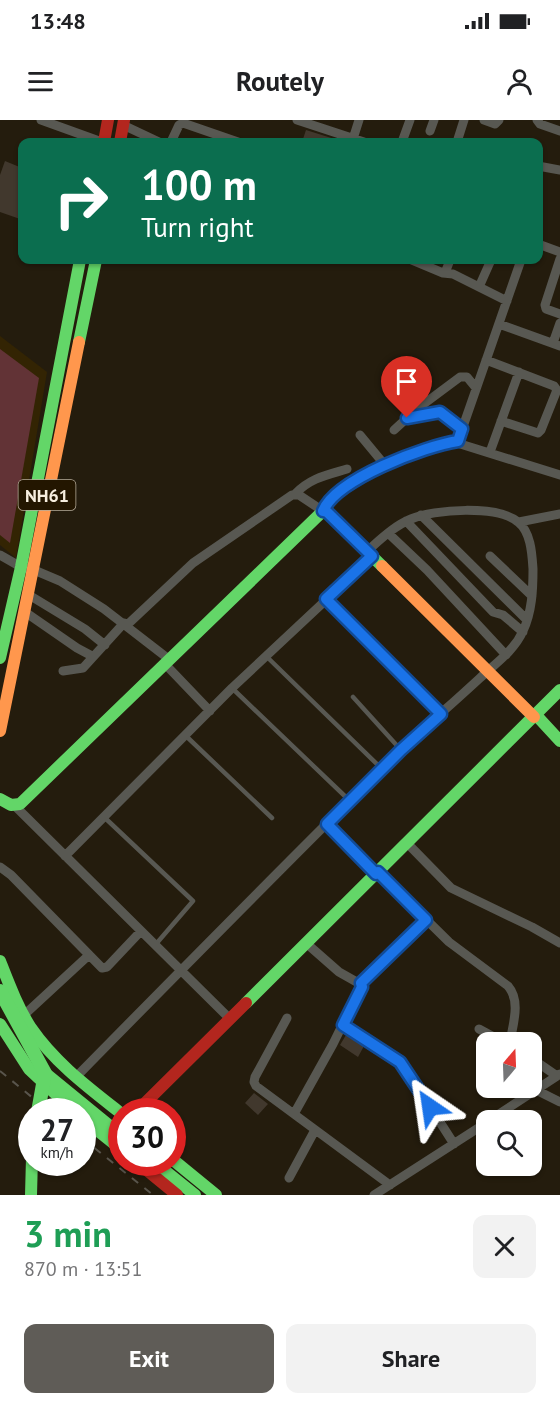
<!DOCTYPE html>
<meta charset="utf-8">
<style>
body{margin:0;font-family:"PT Sans",sans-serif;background:#f2f2f2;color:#202124;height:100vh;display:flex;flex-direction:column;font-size:22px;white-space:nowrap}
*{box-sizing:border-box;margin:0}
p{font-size:20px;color:#757577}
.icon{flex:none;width:33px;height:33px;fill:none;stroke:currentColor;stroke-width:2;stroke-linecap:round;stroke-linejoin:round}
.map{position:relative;height:1075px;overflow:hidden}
.drawer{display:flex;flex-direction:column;background:#fff;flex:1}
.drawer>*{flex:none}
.top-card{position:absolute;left:18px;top:18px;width:525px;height:126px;border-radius:12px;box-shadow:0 2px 4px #0004;background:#0b6e4f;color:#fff;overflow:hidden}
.needle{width:39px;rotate:19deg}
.buttons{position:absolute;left:476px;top:912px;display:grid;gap:12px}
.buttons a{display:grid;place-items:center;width:66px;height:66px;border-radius:12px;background:#fff;box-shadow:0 2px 4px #0004;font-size:30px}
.speed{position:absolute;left:18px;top:978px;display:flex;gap:12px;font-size:30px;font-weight:700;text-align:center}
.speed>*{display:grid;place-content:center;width:78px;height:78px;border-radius:50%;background:#fff;box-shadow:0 2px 4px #0004;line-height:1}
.speed small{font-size:15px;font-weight:400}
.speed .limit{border:9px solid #d22;background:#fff;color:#111}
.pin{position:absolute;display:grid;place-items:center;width:51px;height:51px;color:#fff;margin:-62px -26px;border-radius:50% 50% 50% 0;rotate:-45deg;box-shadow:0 0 6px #0007}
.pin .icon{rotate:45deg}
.me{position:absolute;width:66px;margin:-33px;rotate:328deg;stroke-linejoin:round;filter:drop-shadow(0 0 4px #0008)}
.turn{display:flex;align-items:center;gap:21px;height:126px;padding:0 24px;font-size:27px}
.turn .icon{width:78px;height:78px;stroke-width:2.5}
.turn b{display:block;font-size:42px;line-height:51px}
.round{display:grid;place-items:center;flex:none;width:63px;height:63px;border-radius:12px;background:#f2f2f2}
.summary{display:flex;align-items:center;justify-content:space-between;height:102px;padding:0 24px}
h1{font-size:36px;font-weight:600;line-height:45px;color:#1e9e55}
.button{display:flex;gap:12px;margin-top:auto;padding:12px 24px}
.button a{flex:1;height:69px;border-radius:12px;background:#5f5c57;color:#fff;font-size:24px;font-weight:600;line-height:69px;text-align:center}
.button a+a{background:#f2f2f2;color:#202124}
.status{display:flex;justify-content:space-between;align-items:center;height:42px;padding:0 30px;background:#fff;direction:ltr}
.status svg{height:16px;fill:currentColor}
header{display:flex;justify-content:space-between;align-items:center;height:78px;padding:0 24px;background:#fff;font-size:27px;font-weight:600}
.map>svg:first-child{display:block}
.built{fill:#332403}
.green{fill:#623336}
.building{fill:#41382d}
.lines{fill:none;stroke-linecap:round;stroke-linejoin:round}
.lane{stroke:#585852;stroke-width:4.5}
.street{stroke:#585852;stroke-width:9}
.fast{stroke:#63d668;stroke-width:12}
.slow{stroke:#ff974d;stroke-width:12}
.jam{stroke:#b3261e;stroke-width:12}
.rail{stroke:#59554c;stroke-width:2;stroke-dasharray:8 8;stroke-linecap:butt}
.fast-bridge{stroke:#63d668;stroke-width:14}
.route-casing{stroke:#114b97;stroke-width:15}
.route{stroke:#1a73e8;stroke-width:10}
.labels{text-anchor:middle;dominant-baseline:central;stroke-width:5;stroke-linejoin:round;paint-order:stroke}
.shield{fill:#231600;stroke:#b7ad9b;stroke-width:1.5}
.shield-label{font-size:18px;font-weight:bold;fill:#f7eede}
</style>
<div class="status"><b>13:48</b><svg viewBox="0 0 49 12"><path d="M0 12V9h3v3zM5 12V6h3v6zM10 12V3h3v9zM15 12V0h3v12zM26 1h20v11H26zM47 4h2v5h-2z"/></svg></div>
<header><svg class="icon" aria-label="menu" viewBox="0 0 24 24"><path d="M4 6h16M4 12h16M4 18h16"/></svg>Routely<svg class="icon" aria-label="person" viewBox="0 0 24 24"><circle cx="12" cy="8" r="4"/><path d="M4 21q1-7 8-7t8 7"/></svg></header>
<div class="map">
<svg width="560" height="1075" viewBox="0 0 560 1075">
<rect width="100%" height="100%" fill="#241c0d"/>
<path class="built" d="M0,216l47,36 -31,186 -16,-13z"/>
<path class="green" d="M0,229l39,29 -29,165 -10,-8z"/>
<path class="building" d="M306,10l38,12h-42z
M5,41l17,7v44l-2,7 -20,-7v-37z
M346,915l18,11 -6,11 -18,-12z
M254,973l14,11 -10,11 -13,-12z"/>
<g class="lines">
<path class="lane" d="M266,536l116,113
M233,569l117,112
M353,577l48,53
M186,616l86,82
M104,697l89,84 -37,43"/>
<path class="street" d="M41,0l61,22
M297,0l67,22
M484,0l11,4 4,-4
M537,0l3,4 20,7
M123,5l36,17
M430,11l4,-11
M171,22l8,-17 4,-2 55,19
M352,22l7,-22
M402,22l8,-22
M457,22l7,-22
M538,46l22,4
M538,124l22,8
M560,139l-15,46 1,4 14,5
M412,140l31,13 10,1 54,27
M445,153l5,-13
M479,167l12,-27
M499,204l61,22
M553,223l7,-20
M486,240l68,26 3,4 -16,40 -3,3 -37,-12
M407,298l33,-6 22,17
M394,310l23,-21 43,-32h7l9,11
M360,315l24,29
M458,321l63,-181
M490,332l29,-80
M295,374c15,-16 32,-19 52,-25
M421,395l106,105
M406,401l87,91 10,3 20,17
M519,402l41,-8
M388,413l39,37 79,85
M0,435l21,12 13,3 26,11 44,28 66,51
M490,436l42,40
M29,475l56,34 20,16
M326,479l115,115
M25,492l52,36 15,8
M127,505l66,-62 99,-68h7l24,16 3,-8 6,-6 52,-33 70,-22 106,33
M165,544l45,47
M63,551l20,-3 41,-45
M15,686l215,213
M327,704l49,50
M407,723l44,45 81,39 28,16
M65,736l167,-168 140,-131
M0,747l11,8 91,93 5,-1 34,-36
M378,752l71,70 59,44c13,15 5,38 2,56
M361,863l65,-63
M24,895l65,-60
M287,898l-32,59 -1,5 2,4 134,99
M343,905l41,25 20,16 50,78
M479,909l24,13
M531,938l26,18
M76,957c107,-109 214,-218 323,-325 26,-25 54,-49 81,-74 15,-14 34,-27 43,-47 9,-19 10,-41 10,-62 -1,-15 -2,-37 -15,-47 -20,-17 -84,-13 -107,-3 -17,7 -30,20 -44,32
M536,970l24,12
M294,994l39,-70 29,-59 -23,-13 -33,-29
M490,1000l70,-46
M289,1058l26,-48
M374,1075l112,-72"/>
<path class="fast" d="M79,222l17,-82
M0,538l21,-91 59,-307
M536,595l24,26
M0,679l11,6 9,-1 303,-293 4,1 55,54
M0,841c9,23 18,47 31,67 24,35 58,60 91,86
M246,883l314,-313
M0,904l29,45 46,43
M45,953l77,63
M82,998l40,32
M172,1039l44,36
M154,1042l41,33
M31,1075l1,-37"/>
<path class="slow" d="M382,446l152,151
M0,611l79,-389"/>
<path class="jam" d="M104,22l4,-22
M120,22l4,-22
M136,992l110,-109
M137,1042l40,33"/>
<path class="rail" d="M0,951l50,41
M82,1018l71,57"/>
<path class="fast-bridge" d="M0,871l45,82 -7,39"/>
</g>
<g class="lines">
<g class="route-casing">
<path id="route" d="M407,298l33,-6 22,17 -4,12c-33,5 -122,38 -135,70l4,1 45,44 -46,43 115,115 -40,36 -74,74 49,50 2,-2 48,48 -65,63 1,4 -19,38 57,37 30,45"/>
</g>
<use href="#route" class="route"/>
</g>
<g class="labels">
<rect class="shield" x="18.5" y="360" width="57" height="30" rx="4.5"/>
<g class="shield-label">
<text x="47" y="375">NH61</text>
</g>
</g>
</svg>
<div class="buttons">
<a><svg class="needle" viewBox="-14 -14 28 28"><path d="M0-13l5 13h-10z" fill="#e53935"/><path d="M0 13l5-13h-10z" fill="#757577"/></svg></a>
<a><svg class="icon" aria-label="search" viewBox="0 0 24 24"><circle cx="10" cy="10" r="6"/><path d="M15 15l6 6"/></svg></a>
</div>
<div class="speed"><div>27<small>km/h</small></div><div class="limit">30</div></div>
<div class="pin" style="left:407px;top:298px;background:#d93025"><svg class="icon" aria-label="arrive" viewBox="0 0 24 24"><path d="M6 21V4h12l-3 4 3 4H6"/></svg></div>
<svg class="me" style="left:430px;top:987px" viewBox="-20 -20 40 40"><path d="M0-17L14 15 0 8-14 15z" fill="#1a73e8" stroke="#fff" stroke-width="4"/></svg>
<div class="top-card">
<div class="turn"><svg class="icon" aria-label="right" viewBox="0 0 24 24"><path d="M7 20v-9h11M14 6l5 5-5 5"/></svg><div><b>100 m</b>Turn right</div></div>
</div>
</div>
<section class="drawer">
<div class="summary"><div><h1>3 min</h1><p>870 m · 13:51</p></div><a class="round"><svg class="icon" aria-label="close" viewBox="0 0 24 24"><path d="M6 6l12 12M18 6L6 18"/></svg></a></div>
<div class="button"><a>Exit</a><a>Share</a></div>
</section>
